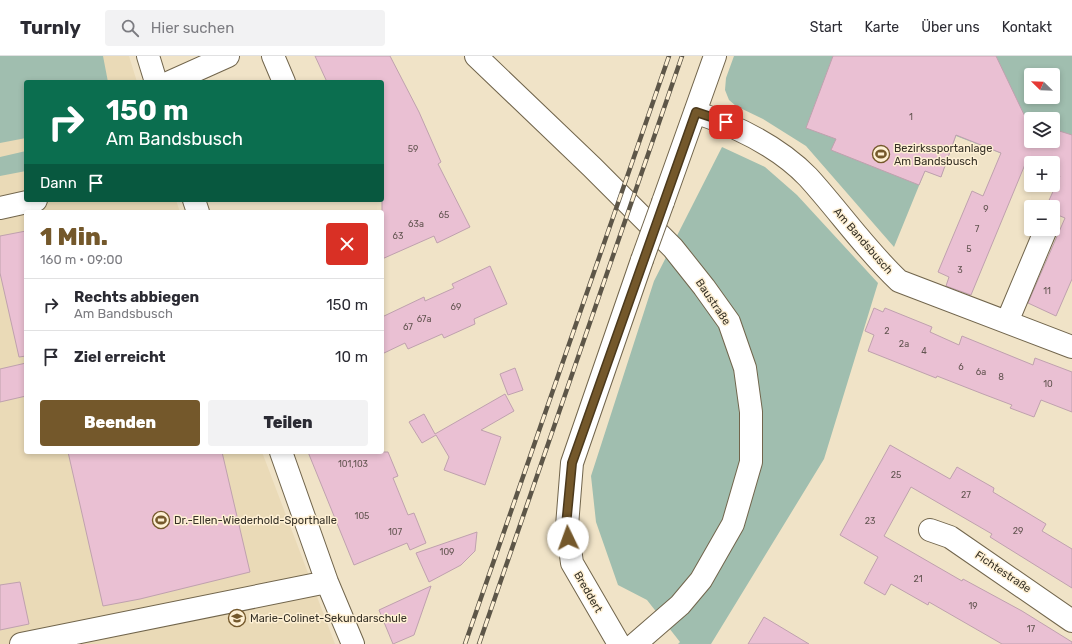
<!DOCTYPE html>
<html lang="de">
<meta charset="utf-8">
<style>
body{margin:0;font-family:Rubik,sans-serif;background:#f2f2f3;color:#2b2b33;height:100vh;display:flex;flex-direction:column;font-size:15px;white-space:nowrap}
*{box-sizing:border-box;margin:0}
p{font-size:13px;color:#7c7c81}
.icon{flex:none;width:22px;height:22px;fill:none;stroke:currentColor;stroke-width:2;stroke-linecap:round;stroke-linejoin:round}
.map{position:relative;flex:1;overflow:hidden}
.details{position:absolute;left:24px;top:154px;width:360px;height:244px;display:flex;flex-direction:column;background:#fff;border-radius:4px;box-shadow:0 2px 6px #0003}
.details>*{flex:none}
.top-card{position:absolute;left:24px;top:24px;width:360px;height:122px;border-radius:4px;box-shadow:0 2px 6px #0003;background:#0b6e4f;color:#fff;overflow:hidden}
.needle{width:26px;rotate:293deg}
.fabs{position:absolute;left:1024px;top:12px;display:grid;gap:8px}
.fabs a{display:grid;place-items:center;width:36px;height:36px;border-radius:4px;background:#fff;box-shadow:0 2px 6px #0003;font-size:20px}
.pin{position:absolute;display:grid;place-items:center;width:34px;height:34px;color:#fff;margin:-17px;border-radius:8px;box-shadow:0 2px 6px #0006}
.me{position:absolute;width:44px;margin:-22px;rotate:357deg;stroke-linejoin:round;filter:drop-shadow(0 0 3px #0008)}
.turn{display:flex;align-items:center;gap:14px;height:84px;padding:0 16px;font-size:18px}
.turn .icon{width:52px;height:52px;stroke-width:2.5}
.turn b{display:block;font-size:28px;line-height:34px}
.then{display:flex;align-items:center;height:38px;padding:0 16px;background:#0003;gap:8px;font-size:15px}
.round{display:grid;place-items:center;flex:none;width:42px;height:42px;border-radius:4px;background:#f2f2f3}
.head{display:flex;align-items:center;justify-content:space-between;height:68px;padding:0 16px}
h1{font-size:24px;font-weight:800;line-height:30px;color:#74582b}
.primary-button{display:flex;gap:8px;margin-top:auto;padding:8px 16px}
.primary-button a{flex:1;height:46px;border-radius:4px;background:#74582b;color:#fff;font-size:16px;font-weight:800;line-height:46px;text-align:center}
.primary-button a+a{background:#f2f2f3;color:#2b2b33}
ul{padding:0;list-style:none}
li{display:flex;align-items:center;gap:12px;height:52px;padding:0 16px;border-top:1px solid #e1e1e2}
li div{flex:1}
li b{display:block;font-size:15px}
li em{font-style:normal}
header{display:flex;align-items:center;gap:24px;box-sizing:border-box;height:56px;padding:0 20px;background:#fff;border-bottom:1px solid #e1e1e2}
header strong{font-size:19px}
nav{display:flex;gap:22px;margin-inline-start:auto;font-size:14px}
.search{width:280px;height:36px;background:#f2f2f3;display:flex;align-items:center;gap:10px;box-sizing:border-box;padding:0 14px;border-radius:4px;color:#7c7c81;font-size:15px}
.map>svg:first-child{display:block}
.built{fill:#eadab7}
.green{fill:#a0beaf;fill-rule:evenodd}
.building{fill:#eac0d3;stroke:#bfa1ae}
.lines{fill:none;stroke-linecap:round;stroke-linejoin:round}
.minor-casing{stroke:#71654c;stroke-width:24}
.minor{stroke:#fff;stroke-width:22}
.rail-casing{stroke:#5d5648;stroke-width:4.5}
.rail{stroke:#fef0d4;stroke-width:3;stroke-dasharray:9;stroke-linecap:butt}
.minor-bridge-casing{stroke:#71654c;stroke-width:24;stroke-linecap:butt}
.minor-bridge{stroke:#fff;stroke-width:22}
.route-casing{stroke:#4b391c;stroke-width:10}
.route{stroke:#74582b;stroke-width:7}
.labels{text-anchor:middle;dominant-baseline:central;stroke-width:3;stroke-linejoin:round;paint-order:stroke}
.number-label{font-size:9px;fill:#635551}
.poi-label{font-size:11px;fill:#363126;stroke:#fef0d4;text-anchor:start}
.street-label{font-size:11px;fill:#363126;stroke:#fef0d4}
</style>
<header>
<strong>Turnly</strong>
<div class="search"><svg class="icon" aria-label="search" viewBox="0 0 24 24"><circle cx="10" cy="10" r="6"/><path d="M15 15l6 6"/></svg>Hier suchen</div>
<nav><a>Start</a><a>Karte</a><a>Über uns</a><a>Kontakt</a></nav>
</header>
<div class="map">
<svg width="1072" height="588" viewBox="0 0 1072 588">
<rect width="100%" height="100%" fill="#f0e3c7"/>
<path class="built" d="M0,0h129l8,26h-111v118h150l4,12h-154v240h236l73,192h-335z"/>
<path class="green" d="M0,0h103l5,26h-82v56l-26,5z
M734,0h338v125l-19,-8v-10h-22v2l-75,-29 -15,41 -16,-6 -31,76 -88,-101 -43,-27 -27,-13 -7,-6 -4,-10 1,-12zM1031,19h22v22h-22zM1031,63h22v22h-22z
M722,91l43,20 32,28 81,88 -54,176 -113,185h-33l2,-2 -33,-42 -29,-15 -22,-63 -5,-46 63,-195z
M26,95v20l-26,5v-19z"/>
<path class="building" d="M315,0h75l29,56 22,50 -3,2 32,63 -33,16 -3,-7 -52,23v-177h-55z
M833,0h163l34,71 1,-3v17h22v-12l19,6v144l-16,37 -28,-13 37,-85 -12,-5v-6h-7l14,-31 -7,-3v-10h-22v1l-5,-2 -55,133 -25,-9 3,-9 -11,-5 34,-81 11,5 18,-43 -45,-18 -15,42 -16,-6 -6,14 -88,-35 5,-11 -30,-11z
M26,175v125l-7,1 -19,-84v-37z
M490,210l17,38 -33,15 1,5 -31,14 -2,-4 -34,15 -3,-6 -23,11v-37l42,-20 1,4 29,-13 -2,-4z
M874,252l9,4 2,-4 47,19 -2,5 29,13 3,-9 71,29 2,-7 37,14v40l-31,-12 -7,17 -24,-9 2,-3 -29,-11 -46,-18 -1,2 -68,-27 6,-16 -9,-4z
M26,307v33l-26,6v-33z
M515,312l8,22 -15,5 -8,-21z
M505,338l9,17 -33,19 20,7 -16,48 -41,-15 5,-13 -13,-22 -14,8 -13,-21 15,-8 11,20z
M890,389l60,34 7,-12 37,21 -1,4 53,32 -4,7 30,18v39l-82,-51 2,-3 -81,-47 -27,49 78,45 1,-2 59,32 50,31v2h-70l-73,-42 -1,3 -37,-21 -6,11 -21,-12 14,-26 -38,-22z
M68,396h154l28,120 -110,27 -37,7z
M308,396h80l10,24 -5,2 15,37 6,-2 12,30 -16,7 -3,-7 -53,22z
M477,476l-2,19 -14,14 -32,17 -13,-29z
M20,526l9,42 -29,6v-45z
M431,530l-17,49 -21,9 -14,-34z
M764,561l45,27h-61z"/>
<g class="lines">
<g class="minor-casing">
<path id="minor" d="M148,0l8,26
M273,0l11,26
M476,0l116,111 81,81 31,39 25,35 16,46 6,44v50l-18,62 -32,56 -21,25 -45,39
M170,26l58,-26
M695,56c41,14 83,34 113,65 31,34 57,72 91,104l173,66
M194,144l4,12
M663,146l52,-146
M0,152l36,-8
M1007,266l39,-93
M281,396l46,130 26,62
M930,474l20,7 122,84
M21,588l306,-62
M619,588l-47,-81 -5,-37 5,-63 70,-203"/>
</g>
<use href="#minor" class="minor"/>
<g class="rail-casing">
<path id="rail" d="M465,588l204,-588
M479,588l203,-588"/>
</g>
<use href="#rail" class="rail"/>
<g class="minor-bridge-casing">
<path id="minor-bridge" d="M642,204l21,-58"/>
</g>
<use href="#minor-bridge" class="minor-bridge"/>
</g>
<g class="lines">
<g class="route-casing">
<path id="route" d="M568,482l-2,-12 6,-63 124,-351 30,10"/>
</g>
<use href="#route" class="route"/>
</g>
<defs>
<g id="stadium-ring" transform="scale(0.9)"><circle r="9.5" fill="#fef0d4" stroke="#74582b" stroke-width="1.5"/><path d="M0-5a6.5 5 0 1 0 0 10a6.5 5 0 1 0 0-10ZM-3.5-1.8h7v3.6h-7Z" fill="#74582b"/></g>
<g id="school-ring" transform="scale(0.9)"><circle r="9.5" fill="#fef0d4" stroke="#74582b" stroke-width="1.5"/><path d="M0-5L7-2L0 1L-7-2ZM-4 1L0 2.5L4 1V4Q0 6-4 4Z" fill="#74582b"/></g>
</defs>
<g fill-rule="evenodd">
<use href="#stadium-ring" x="881" y="98"/>
<use href="#stadium-ring" x="161" y="464"/>
<use href="#school-ring" x="237" y="562"/>
</g>
<g class="labels">
<g class="number-label">
<text x="911" y="61">1</text>
<text x="413" y="93">59</text>
<text x="986" y="153">9</text>
<text x="444" y="159">65</text>
<text x="416" y="168">63a</text>
<text x="977" y="173">7</text>
<text x="398" y="180">63</text>
<text x="969" y="193">5</text>
<text x="960" y="214">3</text>
<text x="1047" y="235">11</text>
<text x="456" y="251">69</text>
<text x="424" y="263">67a</text>
<text x="408" y="271">67</text>
<text x="887" y="275">2</text>
<text x="904" y="288">2a</text>
<text x="924" y="295">4</text>
<text x="961" y="311">6</text>
<text x="981" y="316">6a</text>
<text x="1001" y="321">8</text>
<text x="1048" y="328">10</text>
<text x="353" y="408">101,103</text>
<text x="896" y="419">25</text>
<text x="966" y="439">27</text>
<text x="362" y="460">105</text>
<text x="870" y="465">23</text>
<text x="1018" y="475">29</text>
<text x="395" y="476">107</text>
<text x="447" y="496">109</text>
<text x="918" y="523">21</text>
<text x="973" y="550">19</text>
<text x="1031" y="573">17</text>
</g>
<g class="poi-label">
<text x="894" y="92">Bezirkssportanlage<tspan x="894" dy="13">Am Bandsbusch</tspan></text>
<text x="174" y="464">Dr.-Ellen-Wiederhold-Sporthalle</text>
<text x="250" y="562">Marie-Colinet-Sekundarschule</text>
</g>
<g class="street-label">
<text transform="translate(863 185) rotate(49)">Am Bandsbusch</text>
<text transform="translate(713 246) rotate(56)">Baustraße</text>
<text transform="translate(1003 516) rotate(34)">Fichtestraße</text>
<text transform="translate(588 536) rotate(60)">Breddert</text>
</g>
</g>
</svg>
<div class="fabs">
<a><svg class="needle" viewBox="-14 -14 28 28"><path d="M0-13l5 13h-10z" fill="#e53935"/><path d="M0 13l5-13h-10z" fill="#7c7c81"/></svg></a>
<a><svg class="icon" aria-label="layers" viewBox="0 0 24 24"><path d="M12 4l9 5-9 5-9-5zM3 14l9 5 9-5"/></svg></a>
<a>+</a>
<a>−</a>
</div>
<div class="pin" style="left:726px;top:66px;background:#d93025"><svg class="icon" aria-label="arrive" viewBox="0 0 24 24"><path d="M6 21V4h12l-3 4 3 4H6"/></svg></div>
<svg class="me" style="left:568px;top:482px" viewBox="-20 -20 40 40"><circle r="19" fill="#fff"/><path d="M0-13L10 11 0 6-10 11z" fill="#74582b"/></svg>
<div class="top-card">
<div class="turn"><svg class="icon" aria-label="right" viewBox="0 0 24 24"><path d="M7 20v-9h11M14 6l5 5-5 5"/></svg><div><b>150 m</b>Am Bandsbusch</div></div>
<div class="then">Dann<svg class="icon" aria-label="arrive" viewBox="0 0 24 24"><path d="M6 21V4h12l-3 4 3 4H6"/></svg></div>
</div>
<section class="details">
<div class="head"><div><h1>1 Min.</h1><p>160 m · 09:00</p></div><a class="round" style="background:#d93025;color:#fff"><svg class="icon" aria-label="close" viewBox="0 0 24 24"><path d="M6 6l12 12M18 6L6 18"/></svg></a></div>
<ul>
<li><svg class="icon" aria-label="right" viewBox="0 0 24 24"><path d="M7 20v-9h11M14 6l5 5-5 5"/></svg><div><b>Rechts abbiegen</b><p>Am Bandsbusch</p></div><em>150 m</em></li>
<li><svg class="icon" aria-label="arrive" viewBox="0 0 24 24"><path d="M6 21V4h12l-3 4 3 4H6"/></svg><div><b>Ziel erreicht</b></div><em>10 m</em></li>
</ul>
<div class="primary-button"><a>Beenden</a><a>Teilen</a></div>
</section>
</div>
